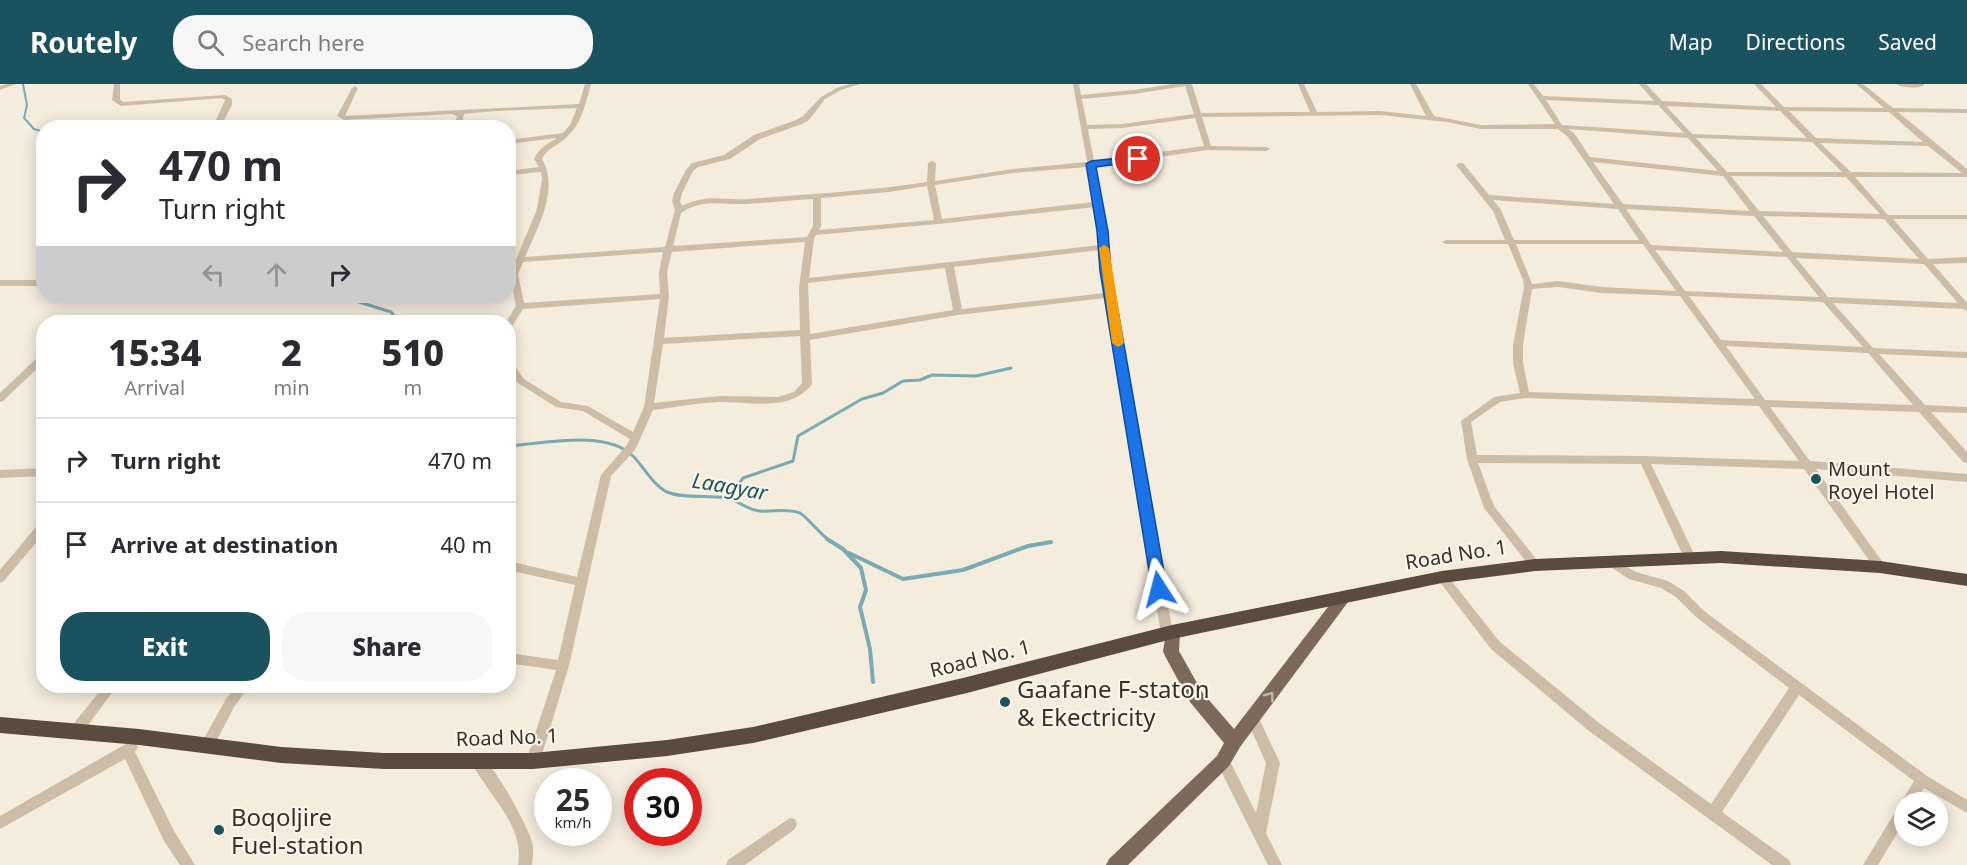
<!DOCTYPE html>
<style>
body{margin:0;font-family:"Noto Sans",sans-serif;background:#f7f7f7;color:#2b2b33;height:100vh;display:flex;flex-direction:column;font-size:22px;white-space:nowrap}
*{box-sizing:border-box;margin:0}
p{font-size:20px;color:#7c7c81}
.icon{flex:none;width:33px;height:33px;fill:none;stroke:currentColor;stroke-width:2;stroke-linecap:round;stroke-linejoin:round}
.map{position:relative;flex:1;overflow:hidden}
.details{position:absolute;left:36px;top:231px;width:480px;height:378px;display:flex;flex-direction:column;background:#fff;border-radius:24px;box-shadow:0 3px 15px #0003}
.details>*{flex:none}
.top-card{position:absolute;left:36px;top:36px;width:480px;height:183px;border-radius:24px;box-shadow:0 3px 15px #0003;background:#fff;color:#2b2b33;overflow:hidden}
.buttons{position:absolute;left:1894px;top:708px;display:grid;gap:12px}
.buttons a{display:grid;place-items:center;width:54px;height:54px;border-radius:50%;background:#fff;box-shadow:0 3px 15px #0003;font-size:30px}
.speed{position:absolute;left:534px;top:684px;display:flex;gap:12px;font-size:30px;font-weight:700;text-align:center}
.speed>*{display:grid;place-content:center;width:78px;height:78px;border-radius:50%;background:#fff;box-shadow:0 3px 15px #0003;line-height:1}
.speed small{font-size:15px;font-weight:400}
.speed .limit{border:9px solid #d22;background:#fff;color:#111}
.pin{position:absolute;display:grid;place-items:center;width:51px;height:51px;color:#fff;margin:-26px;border:3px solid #fff;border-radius:50%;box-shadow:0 2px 6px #0007}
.me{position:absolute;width:66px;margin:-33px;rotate:351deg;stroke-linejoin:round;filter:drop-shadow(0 0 4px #0008)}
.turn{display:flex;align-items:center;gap:21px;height:126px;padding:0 24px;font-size:27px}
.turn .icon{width:78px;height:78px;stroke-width:2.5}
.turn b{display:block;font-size:42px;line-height:51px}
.lanes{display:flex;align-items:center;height:57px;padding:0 24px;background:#0003;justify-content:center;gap:30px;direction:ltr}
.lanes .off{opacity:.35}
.eta{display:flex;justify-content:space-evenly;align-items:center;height:102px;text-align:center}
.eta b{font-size:36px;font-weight:800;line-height:42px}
.cta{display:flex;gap:12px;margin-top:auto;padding:12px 24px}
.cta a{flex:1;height:69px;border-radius:24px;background:#1b525f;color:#fff;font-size:24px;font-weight:800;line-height:69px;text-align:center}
.cta a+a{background:#f7f7f7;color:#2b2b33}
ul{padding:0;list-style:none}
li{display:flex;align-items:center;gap:18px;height:84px;padding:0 24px;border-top:2px solid #e1e1e2}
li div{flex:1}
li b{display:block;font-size:22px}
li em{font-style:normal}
header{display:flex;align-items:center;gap:36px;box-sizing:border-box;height:84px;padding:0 30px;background:#1b525f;color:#fff}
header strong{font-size:28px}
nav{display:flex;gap:33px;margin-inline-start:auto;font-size:21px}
.search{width:420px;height:54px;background:#f7f7f7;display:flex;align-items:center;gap:15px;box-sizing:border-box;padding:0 21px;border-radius:24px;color:#7c7c81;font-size:22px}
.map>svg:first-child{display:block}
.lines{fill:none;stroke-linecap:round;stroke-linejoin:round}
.stream-far2{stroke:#7aaab3;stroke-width:2}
.stream-far1{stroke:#7aaab3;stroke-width:3}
.stream{stroke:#7aaab3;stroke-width:4}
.minor{fill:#cdbda8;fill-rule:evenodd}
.major{fill:#7d6959;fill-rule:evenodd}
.highway{fill:#5b4b3f;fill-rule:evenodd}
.oneway{stroke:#c2b6a9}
.route{fill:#1a73e8;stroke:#114b97;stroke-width:1.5}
.slow{fill:#f59e0b}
.poi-dot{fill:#1b525f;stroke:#fbf5ea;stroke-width:2}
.labels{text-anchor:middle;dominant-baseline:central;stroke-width:4.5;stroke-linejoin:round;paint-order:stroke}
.poi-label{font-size:20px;fill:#3a3029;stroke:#fbf5ea;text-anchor:start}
.street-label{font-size:20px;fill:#3a3029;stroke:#fbf5ea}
.water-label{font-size:21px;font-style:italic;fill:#1b525f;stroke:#fbf5ea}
.near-poi-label{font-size:24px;fill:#3a3029;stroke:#fbf5ea;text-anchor:start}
</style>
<header>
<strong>Routely</strong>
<div class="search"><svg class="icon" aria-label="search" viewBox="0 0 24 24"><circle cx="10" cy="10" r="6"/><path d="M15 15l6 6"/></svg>Search here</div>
<nav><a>Map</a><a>Directions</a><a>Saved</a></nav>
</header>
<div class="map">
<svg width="1967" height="781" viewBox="0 0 1967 781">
<rect width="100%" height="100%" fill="#f4ecdd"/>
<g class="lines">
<path class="stream-far2" d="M23,0l4,21 -3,13 10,11 10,3"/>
<path class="stream-far1" d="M340,212l51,16 8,10
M508,362c33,-2 98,-17 125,10 10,10 20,29 34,36 17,7 41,3 59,6 12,2 21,12 34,13 14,1 26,-3 40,2 6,3 20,21 30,28
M729,414l14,-20 50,-17 5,-25 64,-37 21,-6 20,-12 17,-1 12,-5 44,1 35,-8"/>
<path class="stream" d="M827,455l16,10 18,19 5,22 -6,17 10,42 3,33
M849,469l54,26 60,-9 65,-24 23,-4"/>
<path class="minor" d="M6,0h10l-16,6v-4z
M114,0h6v15l3,3 102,-7 7,4v6l-8,15 3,8h-7l-4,-8 9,-20 -3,-2 -101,8 -9,-6z
M585,0h6c-5,18 -9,39 -24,53 -8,8 -20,11 -25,22 18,31 -5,69 -17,98l140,-10 10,-37 -3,-9 2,-8 12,-23 6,-7 32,-8 30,-20 42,-15 7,-4 18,-19 16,-9 12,-4h11l-19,6 -16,9 -16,21 -7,4 -42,15 -30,20 -32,8 -5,4 -11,22 -2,8 2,5c28,-13 39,-5 67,-7 60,-5 119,-8 178,-17l1,-19 4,-2 4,2 -1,18 78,-12 74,-7 -14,-78h6l2,11 53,-5 38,-6h20l9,29 109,-1 -12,-28h6l13,28 63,-1 46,5 -16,-32h6l18,32 47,9 74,-1 -27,-40h6l9,12 111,5 -15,-17h7l16,17 114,6 -22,-23h7l23,23 100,1 -28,-24h7l30,24 74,1v4l-69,-1 69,57v8h-112l33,38h79v4h-74l35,40 39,-2v6l-34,1 34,39v8l-4,-2 -130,-6 40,45 94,4v6l-88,-4 46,51 42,2v6l-36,-1 36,40v11l-4,-1 -44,-50 -149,-5 40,54 157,13v8l-151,-13 68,95 2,3 -2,3h-8l-72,-101 -153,-5 45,94 -2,3h-8l-2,-3 -43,-94 -163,-1 16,43 47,59 -2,3h-8l-47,-60 -17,-49 -6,-38 33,-24 26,-4 -7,-30v-18l11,-58 -1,-7 -15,-36h-62l-4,-2 4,-2h59l-12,-29 -37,-46 4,-2h3l26,32 125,9 -46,-67 -10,-8h-77l-34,-7 -67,-7 -178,2 9,29 55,1 4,2 -4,2 -58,-1 -113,16 12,65 3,40 63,363 -2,3 -4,2 -4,-2 -2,-3 -55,-336 -148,17 -148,25 2,44c-22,29 -62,17 -93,18 -22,1 -44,5 -66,8l-18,40 -24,26 -42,190 -29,95 -2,4 -5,2 -5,-2 -2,-4 30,-91 -48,-7v-10l50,7 17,-75 -67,-15v-9l69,16 24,-102 26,-30 3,-6 -47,-28 -27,-4 -38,-24 -10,-12v-11l3,1 13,18 37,23 27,4 45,26 11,-25 16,-108 -137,10 -12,19 -3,1v-7h-2l10,-16 -6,-32 27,-65 5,-30 -1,-7 -33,3v-4l31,-4 -5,-8c5,-11 13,-15 23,-21l-49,6v-4l55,-7 7,-8 7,-17 -81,3 -32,3 -3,14h-7l3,-12 -5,-2 -108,6 -7,-4 15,-28 3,-2 3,2 -13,28 234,-12zM1185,2l9,28 -72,10 -35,1 -5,-26 52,-5zM1546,16l112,5 26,28 -122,-8zM1666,22l114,5 27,27 -115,-4zM1789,27l100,1 34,30 -107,-4zM1195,34l9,28 -110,15 -6,-32 34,-1zM1568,45l120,9 30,33 -128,-14 -16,-24zM1696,54l116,4 30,30h-115zM1820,59l108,3 34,27 -111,-1zM1593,78l130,14 27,35 -127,-7zM1087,83l7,35 -152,17 -7,-34 78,-12zM1731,92l115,1 34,37 -121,-3zM927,102l7,34 -115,10 2,-4v-28l68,-6zM813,115v27l-6,11 -134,9 8,-33c22,-15 40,-8 65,-9 22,-1 45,-4 67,-5zM1493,116l125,9 21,31h-125l-13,-30zM1095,123l5,38 -291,33 5,-39 2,-4 122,-11zM1626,125l128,7 29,36 -132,-7zM1763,132l121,3 35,40 -127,-7zM805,158l-6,46 1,42 -136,8 5,-42 -2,-24 5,-20zM1516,160h127l33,47 -74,-4 -44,-6 -26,3zM1100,166l5,43 -143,16 -8,-42zM1655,166l132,7 32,40 -134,-6zM663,168l-4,20 1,22 -136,9 -6,-29 5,-12zM1796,174l128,6 34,39 -130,-6zM945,184l8,42 -143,24 -2,-51zM1558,203l44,6 78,3 75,103 -226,-7 -6,-29v-18l9,-56zM1689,212l134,6 40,45 -142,-7zM800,252l2,47 -8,9 -16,5 -59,-1 -65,7 9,-59zM1726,262l142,7 45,52 -148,-5zM1525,314l234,8 40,55 -155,-5 -167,-1 -6,-33 29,-20z
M1896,0h28v1c-6,4 -22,3 -28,-1z
M0,196h44v6h-44z
M44,269v9l-41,39 -3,1v-9l41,-39z
M44,384v8l-44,2v-8z
M44,437v12l-40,48 -4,2v-13l40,-48z
M1610,473l26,15 32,9 16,10 20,20 223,165 40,24v13l-43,-25 -9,14h-10v18l-27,45h-15l51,-84 -115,-86 -77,117 67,48 2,5h-19l-183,-134 -98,-82 -55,-72 2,-3 4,-1 4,1 53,67 100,82 112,81 78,-116 -93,-71 -20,-20 -15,-9 -32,-9 -23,-15 -2,-3 2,-3z
M104,602h13l-37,50 -5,2 -5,-2 -1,-4 1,-4z
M236,602h13l-15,21 -22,43 -5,2 -5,-2 -2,-4 2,-4 24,-43z
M1252,628l5,2 23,49 -14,70 16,32h-14l-52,-104 2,-4 5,-2 5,2 28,56 10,-50 -20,-45 1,-4z
M131,657l5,2 2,4 -3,5 39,79 21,34h-15l-16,-24 -39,-82 -125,70v-13z
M478,671c15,6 49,70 54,87 2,8 1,15 0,23h-14c7,-41 -31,-70 -47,-104l2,-4z
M790,734l5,1 2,5 -2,5 -50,36h-19l2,-5z"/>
<path class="major" d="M1343,508l5,2 2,4 -2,4 -108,145 -11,19 -101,99h-22l3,-6 108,-103 7,-13 -34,-41 -25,-46 -2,-5 4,-23 5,-2 5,2 3,4 -1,19 23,41 32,37 104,-135z"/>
<path class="highway" d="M1721,467l159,10 87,13v12l-87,-13 -159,-10 -186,8 -93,12 -270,56 -205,54 -214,50 -86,13 -134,13h-149l-103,-6 -142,-18 -139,-12v-16l139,12 142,18 103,6h149l134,-13 86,-13 214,-50 205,-52 270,-54 93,-12z"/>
</g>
<defs><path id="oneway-chevron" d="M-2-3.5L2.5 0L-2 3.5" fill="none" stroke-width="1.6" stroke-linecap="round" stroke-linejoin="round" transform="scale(1.5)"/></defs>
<use class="oneway" href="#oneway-chevron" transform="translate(1270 612) rotate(-53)"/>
<path class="route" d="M1138,72l3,1v4l-45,6 12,64 3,40 56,318 -3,4h-10l-2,-4 -52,-318 -3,-40 -11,-67 5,-3z"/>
<path class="slow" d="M1104,161l5,3 15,95 -6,4 -6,-4 -13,-95z"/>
<g class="poi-dot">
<circle cx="1816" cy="395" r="6"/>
<circle cx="1005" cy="618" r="6"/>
<circle cx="219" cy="746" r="6"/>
</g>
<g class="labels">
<g class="poi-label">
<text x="1828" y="384">Mount<tspan x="1828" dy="23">Royel Hotel</tspan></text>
</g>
<g class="street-label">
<text transform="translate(1456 470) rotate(-9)">Road No. 1</text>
<text transform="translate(980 574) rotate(-14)">Road No. 1</text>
<text transform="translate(507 653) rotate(-2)">Road No. 1</text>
</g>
<g class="water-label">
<text transform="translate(730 402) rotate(10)">Laagyar</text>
</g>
<g class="near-poi-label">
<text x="1017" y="604">Gaafane F-staton<tspan x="1017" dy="28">&amp; Ekectricity</tspan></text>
<text x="231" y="732">Boqoljire<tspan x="231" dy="28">Fuel-station</tspan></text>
</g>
</g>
</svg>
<div class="buttons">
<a><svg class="icon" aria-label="layers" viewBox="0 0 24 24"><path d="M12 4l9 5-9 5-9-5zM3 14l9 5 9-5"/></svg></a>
</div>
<div class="speed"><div>25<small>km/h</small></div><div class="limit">30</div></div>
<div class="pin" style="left:1138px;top:75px;background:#d93025"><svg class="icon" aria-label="arrive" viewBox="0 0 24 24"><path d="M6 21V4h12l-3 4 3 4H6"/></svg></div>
<svg class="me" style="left:1159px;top:505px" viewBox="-20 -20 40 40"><path d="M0-17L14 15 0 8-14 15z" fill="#1a73e8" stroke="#fff" stroke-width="4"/></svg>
<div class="top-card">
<div class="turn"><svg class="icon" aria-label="right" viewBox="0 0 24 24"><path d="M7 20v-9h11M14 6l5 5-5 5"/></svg><div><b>470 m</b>Turn right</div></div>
<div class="lanes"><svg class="icon off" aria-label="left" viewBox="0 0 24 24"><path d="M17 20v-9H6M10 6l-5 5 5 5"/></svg><svg class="icon off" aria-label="ahead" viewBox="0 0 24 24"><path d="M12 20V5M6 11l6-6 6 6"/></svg><svg class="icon" aria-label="right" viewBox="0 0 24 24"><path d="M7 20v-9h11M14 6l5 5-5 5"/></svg></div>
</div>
<section class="details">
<div class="eta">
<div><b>15:34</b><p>Arrival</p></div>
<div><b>2</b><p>min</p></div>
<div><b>510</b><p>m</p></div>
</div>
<ul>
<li><svg class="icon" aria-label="right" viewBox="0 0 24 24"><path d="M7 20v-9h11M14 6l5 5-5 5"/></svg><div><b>Turn right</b></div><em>470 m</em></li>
<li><svg class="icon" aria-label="arrive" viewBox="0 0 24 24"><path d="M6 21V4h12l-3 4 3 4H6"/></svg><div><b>Arrive at destination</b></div><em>40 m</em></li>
</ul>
<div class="cta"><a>Exit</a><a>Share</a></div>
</section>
</div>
